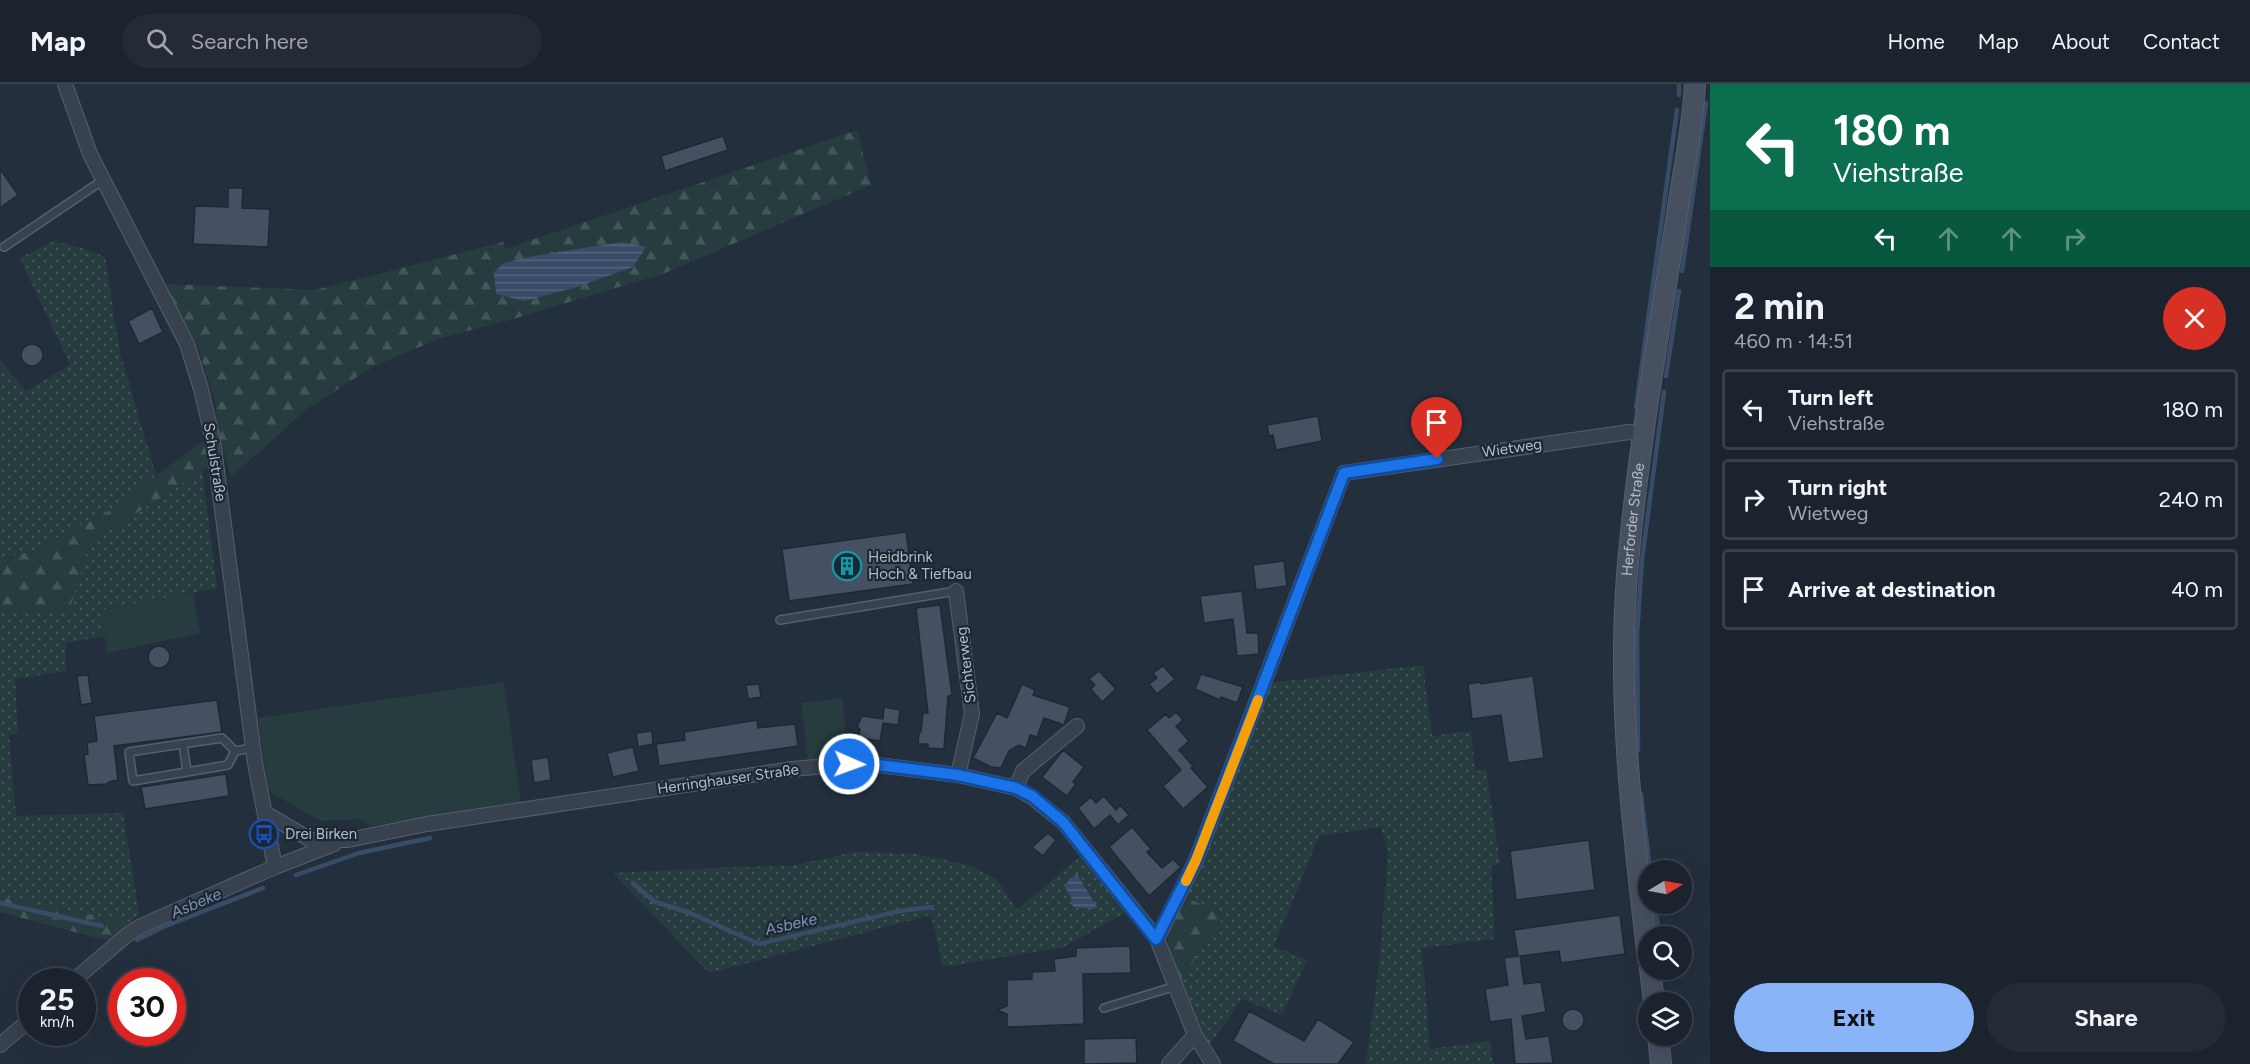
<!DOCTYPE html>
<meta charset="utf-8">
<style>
body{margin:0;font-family:Figtree,sans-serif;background:#242b36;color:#f1f3f6;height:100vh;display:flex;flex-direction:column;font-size:22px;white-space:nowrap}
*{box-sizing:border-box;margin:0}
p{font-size:20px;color:#a0a4aa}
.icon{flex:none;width:33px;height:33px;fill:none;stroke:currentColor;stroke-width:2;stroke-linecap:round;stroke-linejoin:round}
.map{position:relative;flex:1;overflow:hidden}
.side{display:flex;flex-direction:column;background:#1b232e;width:540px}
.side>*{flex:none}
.top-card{background:#0b6e4f;color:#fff;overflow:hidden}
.needle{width:39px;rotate:80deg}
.controls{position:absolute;left:1638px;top:776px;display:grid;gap:12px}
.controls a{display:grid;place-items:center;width:54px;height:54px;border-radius:50%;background:#1b232e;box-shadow:0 6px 24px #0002,0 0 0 2px #39404a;font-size:30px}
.speed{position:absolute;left:18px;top:884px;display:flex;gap:12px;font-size:30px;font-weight:700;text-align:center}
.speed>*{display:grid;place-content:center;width:78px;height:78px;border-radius:50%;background:#1b232e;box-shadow:0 6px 24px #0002,0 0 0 2px #39404a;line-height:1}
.speed small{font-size:15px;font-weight:400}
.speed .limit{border:9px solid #d22;background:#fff;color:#111}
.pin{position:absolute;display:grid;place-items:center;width:51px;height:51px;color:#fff;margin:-62px -26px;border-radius:50% 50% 50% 0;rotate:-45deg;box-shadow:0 0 6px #0007}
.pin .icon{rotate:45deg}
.me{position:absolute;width:66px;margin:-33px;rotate:92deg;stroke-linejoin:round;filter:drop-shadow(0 0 4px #0008)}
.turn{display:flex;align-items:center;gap:21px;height:126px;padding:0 24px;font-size:27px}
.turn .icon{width:78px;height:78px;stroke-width:2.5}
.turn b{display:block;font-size:42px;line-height:51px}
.lanes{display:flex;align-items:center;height:57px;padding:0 24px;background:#0003;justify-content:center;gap:30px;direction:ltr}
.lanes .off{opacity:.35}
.round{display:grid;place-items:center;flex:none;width:63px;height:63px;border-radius:32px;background:#242b36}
.summary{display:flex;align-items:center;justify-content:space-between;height:102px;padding:0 24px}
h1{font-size:36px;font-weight:700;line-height:45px}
.button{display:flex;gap:12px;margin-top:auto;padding:12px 24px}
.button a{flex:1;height:69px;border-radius:36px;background:#8ab4f8;color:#111;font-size:24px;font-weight:700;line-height:69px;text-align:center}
.button a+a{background:#242b36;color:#f1f3f6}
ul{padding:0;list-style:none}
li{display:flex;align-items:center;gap:18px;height:81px;margin:0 12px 9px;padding:0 12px;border:3px solid #39404a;border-radius:6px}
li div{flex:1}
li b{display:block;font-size:22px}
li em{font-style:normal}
header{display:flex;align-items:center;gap:36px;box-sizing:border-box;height:84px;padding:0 30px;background:#1b232e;border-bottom:2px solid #39404a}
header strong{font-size:28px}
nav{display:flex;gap:33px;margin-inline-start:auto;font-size:21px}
.search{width:420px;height:54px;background:#242b36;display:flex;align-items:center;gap:15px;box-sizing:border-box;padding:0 21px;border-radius:33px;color:#a0a4aa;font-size:22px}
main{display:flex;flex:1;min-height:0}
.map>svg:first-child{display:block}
.grass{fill:url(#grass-dots)}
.forest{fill:url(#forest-firs)}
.green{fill:#263c3f}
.water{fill:url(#water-rules)}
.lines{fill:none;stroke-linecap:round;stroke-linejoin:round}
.stream{stroke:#394c67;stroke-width:4.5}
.building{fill:#455162;stroke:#1f2835;stroke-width:1.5}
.service-casing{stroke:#565f6c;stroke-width:10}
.minor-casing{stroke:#565f6c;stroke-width:16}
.secondary-casing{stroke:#565f6c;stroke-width:22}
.service{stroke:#38414e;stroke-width:7}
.minor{stroke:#38414e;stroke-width:14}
.secondary{stroke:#465061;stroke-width:20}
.route-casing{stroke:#114b97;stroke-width:15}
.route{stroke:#1a73e8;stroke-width:10}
.slow{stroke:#f59e0b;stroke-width:10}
.labels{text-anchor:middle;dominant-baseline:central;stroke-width:4.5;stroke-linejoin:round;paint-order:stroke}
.street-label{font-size:15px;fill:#b4bcc9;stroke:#1d2633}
.poi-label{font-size:15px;fill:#b4bcc9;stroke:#1d2633;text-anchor:start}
.water-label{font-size:16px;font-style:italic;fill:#7c92b1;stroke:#1d2633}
</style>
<header>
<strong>Map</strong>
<div class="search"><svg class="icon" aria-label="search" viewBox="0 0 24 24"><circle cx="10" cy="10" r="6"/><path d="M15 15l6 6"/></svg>Search here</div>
<nav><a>Home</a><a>Map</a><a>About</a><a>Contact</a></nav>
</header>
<main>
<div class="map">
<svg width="1710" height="980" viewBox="0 0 1710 980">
<defs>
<pattern id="grass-dots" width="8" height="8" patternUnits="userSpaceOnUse" patternTransform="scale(1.5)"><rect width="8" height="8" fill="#263c3f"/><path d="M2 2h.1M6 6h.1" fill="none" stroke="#435659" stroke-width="1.8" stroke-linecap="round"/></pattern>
<pattern id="forest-firs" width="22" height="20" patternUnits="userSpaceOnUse" patternTransform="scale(1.5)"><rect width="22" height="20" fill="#263c3f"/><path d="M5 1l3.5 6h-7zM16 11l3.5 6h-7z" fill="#435659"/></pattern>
<pattern id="water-rules" width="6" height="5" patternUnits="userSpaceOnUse" patternTransform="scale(1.5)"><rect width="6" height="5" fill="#394c67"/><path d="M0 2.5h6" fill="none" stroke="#53647b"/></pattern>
</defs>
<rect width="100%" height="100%" fill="#242f3e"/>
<path class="grass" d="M54,157l28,7 23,9 15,96 36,122 -36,30 -91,47 -29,6v-198l26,31 44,-26 -50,-107z
M202,385l15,119 -117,22 4,26 -38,7v28l-51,8 3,54 -9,2 7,81 107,-3 16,101 -8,8 -131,-25v-285l69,-1 21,-68z
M1423,581l9,71 39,-5 4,40 11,-1 14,93 -9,3 4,73 -73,9 8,101 60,-8 3,23h-127l14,-108 8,-102 -7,-27 -62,9 -45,110 33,14 -25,55 -40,-16 -33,46 -28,-67 44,-63 -40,-18 28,-63 57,-151z
M855,768l60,2 54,11 27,14 21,31 63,-54 48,55 -64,36 -121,20 -12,-52 -222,58 -96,-100 121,-6 57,-1z"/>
<path class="forest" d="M857,46l14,55 -206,88 -152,46 -72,19 -65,27 -68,43 -77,69 -12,-44 -4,-31 -18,-58 -33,-60 151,6 188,-48 2,7z
M207,354l4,27 -121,78 -21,68 -69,1v-54l30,-6 90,-47 36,-30z
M0,813l131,25 -23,19 -108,-29z
M1185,813l40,18 -44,63c-19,-38 -17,-45 4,-81z"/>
<path class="green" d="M193,509l7,40 -93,20 -7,-43z
M504,598l17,122 -151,22 -10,-7 -39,2 -53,-30 -10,-73z
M842,614l6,59 -40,5 -7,-59z"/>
<path class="water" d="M622,158l24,5 -13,20 -56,20 -53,14 -28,-7 -2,-22 10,-9 29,-7z
M1077,790l20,33 -4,2 -20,-2 -2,-10 -6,-9 3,-7z"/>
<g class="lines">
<path class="stream" d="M1679,11v-11
M1682,187l24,-168
M1666,292l13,-85
M1636,323l41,-297
M1638,666l-1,-115 5,-75 22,-168
M1641,710l9,76
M296,791l63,-22 71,-15
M633,799l22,19 33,10 71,32 141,-33 32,-4
M0,819l102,23
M1655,819l4,33
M137,856l26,-13 100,-39"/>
</g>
<path class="building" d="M723,52l5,14 -63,21 -4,-15z
M0,85l18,26 -18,13z
M228,104h15l-1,20 28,1 -2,38 -75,-3 2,-38 33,1z
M152,224l11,24 -24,12 -11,-23z
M21 271a11 11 0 1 1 22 0a11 11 0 1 1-22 0Z
M1318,332l4,25 -46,9 -3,-15 -4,1 -2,-11z
M906,448l7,52 -124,17 -7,-52z
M1284,477l3,25 -31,4 -3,-25z
M1242,507l5,42h11l1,21 -22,2 -4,-37 -29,4 -4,-27z
M940,521l12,90 -4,1 -4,53 -16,-1v-4h-10l1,-12h2l2,-19h5l-12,-105z
M148 573a11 11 0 1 1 22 0a11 11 0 1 1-22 0Z
M1163,582l12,13 -18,15 -8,-10 8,-6 -4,-5z
M1099,587l17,18 -14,13 -11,-13 4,-4 -6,-6z
M1201,590l42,13 -6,16 -16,-6 -1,3 -25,-11z
M88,591l4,28 -11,2 -4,-29z
M1533,592l11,82 -36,5 -7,-48 -29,4 -4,-35 12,-2 1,2z
M759,600l2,13 -13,2 -2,-14z
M1022,600l13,6 -2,5 37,12 -6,18 -20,-7 -7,19 -7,-2 -4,13 -7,-3 -10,6 -8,17 -10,-1 -18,-9 24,-45 10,5z
M217,616l5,32 -108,14 4,34 -9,2 -2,2 -19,1 -4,-30 4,-1 -1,-11 10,-2 -3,-25z
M884,623l16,3 -2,15 -15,-2 -3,18 -22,-3 2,-9 -3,-2 5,-11 21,3z
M1176,628l7,8 -7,6 13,15 -10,9 14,16 -2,2 17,19 -25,22 -20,-23 18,-16 -34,-40 19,-16 3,4z
M757,636l1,8 37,-4 3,22 -139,20 -3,-22 29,-4 -1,-8z
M652,647l1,13 -15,3 -2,-14z
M633,663l6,24 -26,6 -6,-24z
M1063,666l21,17 -11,15 3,2 -9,12 -25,-19z
M548,673l3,23 -17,3 -3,-23z
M226,690l3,22 -84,13 -4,-22z
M1104,712l12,14 4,-5 9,10 -11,10 -8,-10 -16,14 -16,-21 13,-11 5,6z
M1132,743l19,22 -4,3 15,16 11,-9 8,8 -32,29 -40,-49z
M1048,749l8,7 -13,16 -11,-9z
M1589,756l6,50 -79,10 -6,-49z
M1620,831l5,39 -64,9 -2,-12 -39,5 4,28 17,-2 5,30 -24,4 4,23 23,-3 4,27 -38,1 -4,-45 -21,3 -5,-33 23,-4 -4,-27 14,-2 -4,-26z
M1130,862l1,27 -48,1 1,50 -77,3v-13l-10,-4 10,-4v-26l25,-1v-7l23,-1 -1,-12 22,-3v-8z
M1562 936a11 11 0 1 1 22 0a11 11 0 1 1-22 0Z
M1249,927l55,30 14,-22 36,23 -16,22h-64l-41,-23z
M1136,954l1,25 -53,1v-25z"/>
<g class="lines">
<g class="service-casing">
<path id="service" d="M4,163l99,-67
M780,536l176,-29
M183,660l4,28
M235,667l-7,14 -95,16 -4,-29 93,-14 13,13 18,-3
M1104,924l72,-22"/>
</g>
<g class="minor-casing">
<path id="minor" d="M65,0l25,70 97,190 14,45 12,51 42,323 20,104
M956,507l16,123 -14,61
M1016,704l7,-17 54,-45
M265,729l46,27h37l79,-16 365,-55 70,-6 96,12 58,13 16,9 31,25 94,117 38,96 18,29
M1157,855l39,-79 148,-387 285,-41 15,2
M73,897l54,-46 14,-9 134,-59 59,-23
M0,961l32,-27
M1169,980l26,-29"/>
</g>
<g class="secondary-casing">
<g id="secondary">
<path id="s1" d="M1648,875c-15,-130 -31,-253 -21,-384 10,-121 32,-241 50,-361 6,-43 16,-86 18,-130"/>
<path d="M1650,885l4,33"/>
<path d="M1658,951l3,29"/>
</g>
</g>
<use href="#service" class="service"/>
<use href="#minor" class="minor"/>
<use href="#secondary" class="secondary"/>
</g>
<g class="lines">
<g class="route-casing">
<path id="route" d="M849,680l13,-1 96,12 58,13 16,8 31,26 93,117 40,-79 148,-387 93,-14"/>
</g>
<use href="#route" class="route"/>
<path class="slow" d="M1186,797l10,-21 62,-160"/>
</g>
<defs>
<g id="building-ring" transform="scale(1.5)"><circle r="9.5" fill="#1d2633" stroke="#0f9aa8" stroke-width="1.5"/><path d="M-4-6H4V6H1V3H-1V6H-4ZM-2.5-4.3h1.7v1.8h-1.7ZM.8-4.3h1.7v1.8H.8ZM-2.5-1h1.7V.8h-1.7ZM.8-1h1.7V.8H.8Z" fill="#0f9aa8"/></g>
<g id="bus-ring" transform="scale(1.5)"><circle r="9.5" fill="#1d2633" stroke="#1a4fb4" stroke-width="1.5"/><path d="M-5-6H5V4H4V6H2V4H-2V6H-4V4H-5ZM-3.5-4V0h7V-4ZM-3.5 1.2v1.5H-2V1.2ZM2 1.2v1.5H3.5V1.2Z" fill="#1a4fb4"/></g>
</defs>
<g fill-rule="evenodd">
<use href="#building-ring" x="847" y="482"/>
<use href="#bus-ring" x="264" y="750"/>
</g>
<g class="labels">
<g class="street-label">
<text transform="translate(1512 364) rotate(-8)">Wietweg</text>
<text transform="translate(215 378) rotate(81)">Schulstraße</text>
<text stroke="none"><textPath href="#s1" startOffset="441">Herforder Straße</textPath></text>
<text transform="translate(966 581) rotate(-97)">Sichterweg</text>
<text transform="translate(728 695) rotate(-8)">Herringhauser Straße</text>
</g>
<g class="poi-label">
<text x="868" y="473">Heidbrink<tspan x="868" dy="17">Hoch &amp; Tiefbau</tspan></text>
<text x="285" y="750">Drei Birken</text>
</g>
<g class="water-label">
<text transform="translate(196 819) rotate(-23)">Asbeke</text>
<text transform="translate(791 840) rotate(-13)">Asbeke</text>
</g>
</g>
</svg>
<div class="controls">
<a><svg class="needle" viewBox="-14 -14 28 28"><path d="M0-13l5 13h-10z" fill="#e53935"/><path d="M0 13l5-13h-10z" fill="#a0a4aa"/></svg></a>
<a><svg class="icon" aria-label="search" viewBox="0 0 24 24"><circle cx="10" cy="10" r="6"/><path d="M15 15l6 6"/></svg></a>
<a><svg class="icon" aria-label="layers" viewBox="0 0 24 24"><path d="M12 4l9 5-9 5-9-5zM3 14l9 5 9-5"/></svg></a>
</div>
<div class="speed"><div>25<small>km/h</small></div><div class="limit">30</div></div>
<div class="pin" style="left:1437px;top:375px;background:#d93025"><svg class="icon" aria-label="arrive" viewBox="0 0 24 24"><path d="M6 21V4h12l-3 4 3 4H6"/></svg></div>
<svg class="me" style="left:849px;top:680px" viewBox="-20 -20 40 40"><circle r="17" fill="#1a73e8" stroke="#fff" stroke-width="3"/><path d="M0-11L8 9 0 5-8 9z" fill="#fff"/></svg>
</div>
<section class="side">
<div class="top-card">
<div class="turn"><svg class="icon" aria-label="left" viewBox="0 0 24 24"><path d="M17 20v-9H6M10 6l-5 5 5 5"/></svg><div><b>180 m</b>Viehstraße</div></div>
<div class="lanes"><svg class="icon" aria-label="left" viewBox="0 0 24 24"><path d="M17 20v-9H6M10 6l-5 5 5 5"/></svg><svg class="icon off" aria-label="ahead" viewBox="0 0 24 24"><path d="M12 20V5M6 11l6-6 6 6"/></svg><svg class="icon off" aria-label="ahead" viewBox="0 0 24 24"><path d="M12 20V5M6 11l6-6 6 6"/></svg><svg class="icon off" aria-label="right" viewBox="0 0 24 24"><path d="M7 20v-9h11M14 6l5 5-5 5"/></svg></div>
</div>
<div class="summary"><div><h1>2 min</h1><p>460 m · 14:51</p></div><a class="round" style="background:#d93025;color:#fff"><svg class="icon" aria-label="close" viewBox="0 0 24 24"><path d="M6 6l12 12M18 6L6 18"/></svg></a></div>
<ul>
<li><svg class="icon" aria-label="left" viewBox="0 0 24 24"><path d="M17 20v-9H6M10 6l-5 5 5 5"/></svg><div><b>Turn left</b><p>Viehstraße</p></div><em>180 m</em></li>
<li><svg class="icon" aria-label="right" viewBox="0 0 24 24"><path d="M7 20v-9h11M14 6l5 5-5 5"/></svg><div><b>Turn right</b><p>Wietweg</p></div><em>240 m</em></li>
<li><svg class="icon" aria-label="arrive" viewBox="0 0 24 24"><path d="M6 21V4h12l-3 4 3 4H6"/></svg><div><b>Arrive at destination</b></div><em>40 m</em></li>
</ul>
<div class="button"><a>Exit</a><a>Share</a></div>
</section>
</main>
